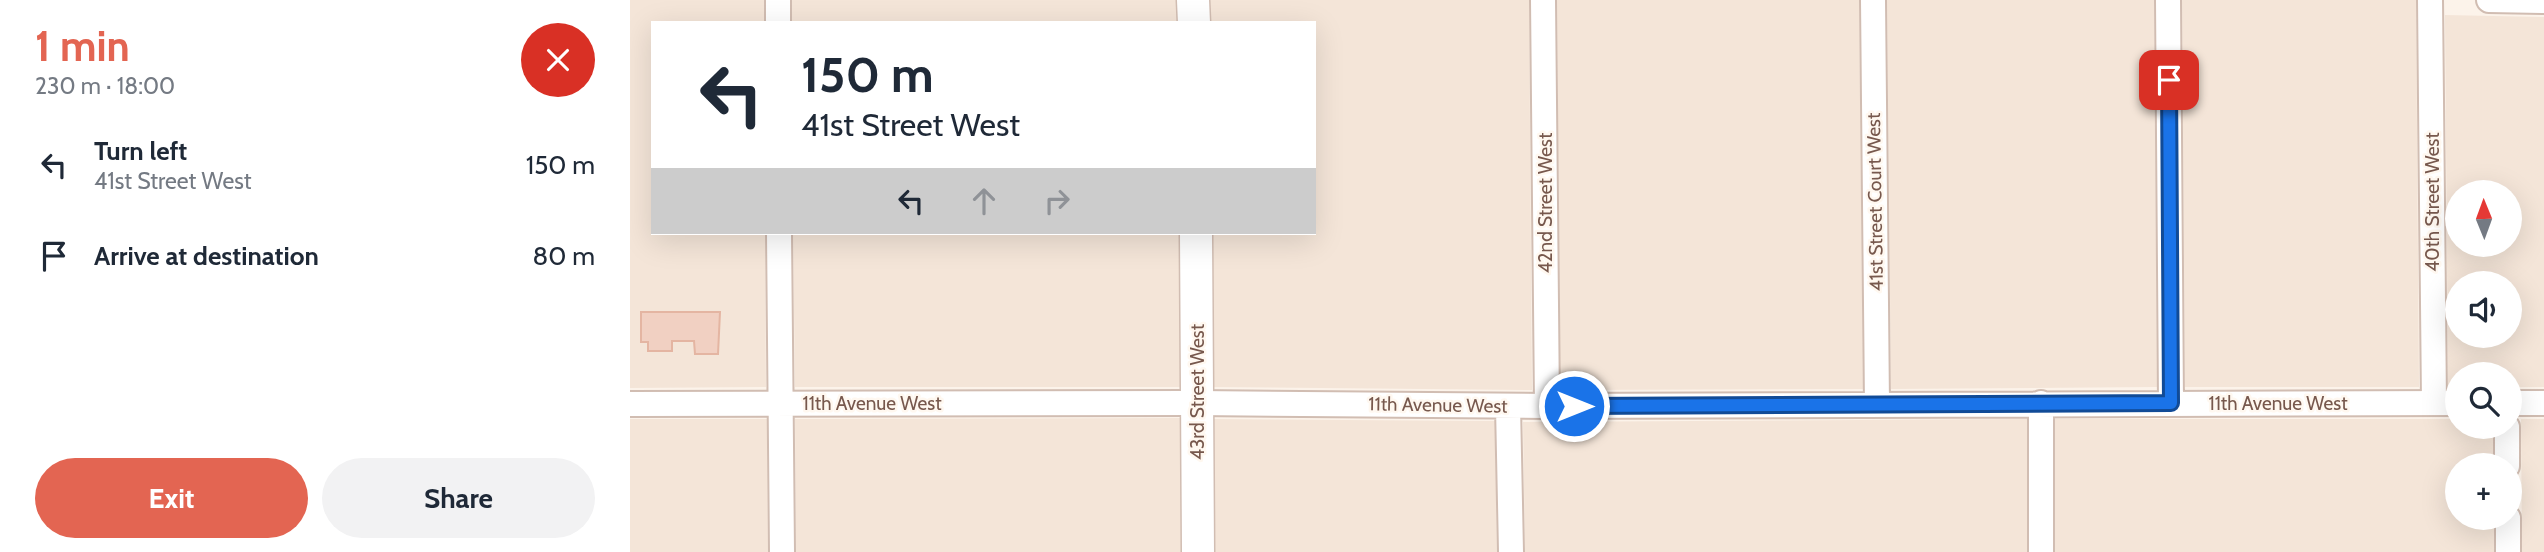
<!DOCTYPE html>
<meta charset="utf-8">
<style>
body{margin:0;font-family:Cabin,sans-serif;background:#f2f2f3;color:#1f2937;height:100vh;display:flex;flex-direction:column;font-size:26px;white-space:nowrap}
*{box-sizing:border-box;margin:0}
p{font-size:23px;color:#747a83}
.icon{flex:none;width:38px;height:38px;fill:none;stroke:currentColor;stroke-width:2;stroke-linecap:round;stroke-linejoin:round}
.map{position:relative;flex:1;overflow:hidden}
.side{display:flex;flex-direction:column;background:#fff;width:630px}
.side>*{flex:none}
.hud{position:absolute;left:21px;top:21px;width:665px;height:214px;border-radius:0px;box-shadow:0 7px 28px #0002;background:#fff;color:#1f2937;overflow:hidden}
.needle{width:46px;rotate:359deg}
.tools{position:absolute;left:1815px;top:180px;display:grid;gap:14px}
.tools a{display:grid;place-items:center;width:77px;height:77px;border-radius:50%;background:#fff;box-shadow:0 7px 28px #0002;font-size:35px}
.pin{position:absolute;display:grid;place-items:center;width:60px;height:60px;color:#fff;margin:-30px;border-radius:14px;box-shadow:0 4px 10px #0006}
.me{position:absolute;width:77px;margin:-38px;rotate:90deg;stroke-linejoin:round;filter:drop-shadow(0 0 5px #0008)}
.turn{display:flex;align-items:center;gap:24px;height:147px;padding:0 35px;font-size:32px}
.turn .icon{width:91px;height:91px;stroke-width:2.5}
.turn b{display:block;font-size:49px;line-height:60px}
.lanes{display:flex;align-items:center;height:66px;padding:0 35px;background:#0003;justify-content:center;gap:35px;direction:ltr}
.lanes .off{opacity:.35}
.round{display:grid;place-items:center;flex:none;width:74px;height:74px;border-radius:37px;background:#f2f2f3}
.overview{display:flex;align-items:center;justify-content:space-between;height:119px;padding:0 35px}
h1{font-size:42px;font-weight:800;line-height:52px;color:#e36552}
.primary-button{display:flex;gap:14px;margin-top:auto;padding:14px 35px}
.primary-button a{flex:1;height:80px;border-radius:42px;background:#e36552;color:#fff;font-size:28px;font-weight:800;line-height:80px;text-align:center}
.primary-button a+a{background:#f2f2f3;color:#1f2937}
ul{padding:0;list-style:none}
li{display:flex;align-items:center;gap:21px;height:91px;padding:0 35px}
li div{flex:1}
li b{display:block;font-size:26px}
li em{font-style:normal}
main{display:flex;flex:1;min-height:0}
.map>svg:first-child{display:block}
.residential{fill:#f4e5d8;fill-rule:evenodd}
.building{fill:#f1d0c2;stroke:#e4b5a2;stroke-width:2}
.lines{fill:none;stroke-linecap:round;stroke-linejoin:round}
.minor-casing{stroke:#d1bdb2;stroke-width:28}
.tertiary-casing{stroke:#d1bdb2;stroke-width:35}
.minor{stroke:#fff;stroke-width:24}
.tertiary{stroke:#fff;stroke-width:32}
.route-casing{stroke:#114b97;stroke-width:18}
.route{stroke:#1a73e8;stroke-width:12}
.labels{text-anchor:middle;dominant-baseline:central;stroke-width:5;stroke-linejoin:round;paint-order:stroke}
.street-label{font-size:19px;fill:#77584d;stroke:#fff8f0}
</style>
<main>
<section class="side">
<div class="overview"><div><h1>1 min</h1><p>230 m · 18:00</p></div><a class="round" style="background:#d93025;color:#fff"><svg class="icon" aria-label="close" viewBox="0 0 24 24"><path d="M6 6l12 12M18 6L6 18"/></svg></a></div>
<ul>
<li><svg class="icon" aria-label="left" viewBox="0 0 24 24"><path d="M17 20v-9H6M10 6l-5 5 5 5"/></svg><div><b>Turn left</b><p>41st Street West</p></div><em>150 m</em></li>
<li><svg class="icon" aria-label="arrive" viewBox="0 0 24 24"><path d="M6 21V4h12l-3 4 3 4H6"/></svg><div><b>Arrive at destination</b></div><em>80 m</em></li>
</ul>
<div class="primary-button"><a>Exit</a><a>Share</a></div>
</section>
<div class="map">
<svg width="1914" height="552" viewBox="0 0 1914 552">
<rect width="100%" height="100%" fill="#fcf3ea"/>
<path class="residential" d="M0,0h134v23h-111v210h112l1,154 -136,1z
M162,0h387v23h-387z
M577,0h322l3,390 -321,-3 -1,-154h104v-210h-106z
M927,0h302l4,389 -303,1z
M1257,0h267l3,387 -266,2z
M1552,0h234l3,387h-234z
M1815,15l99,2v370h-34v-13h-53v13h-9zM1827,192h53v53h-53zM1827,284h53v52h-53z
M163,233h389l1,154h-388z
M553,418l1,134h-388l-1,-133z
M0,419h137l1,133h-138z
M581,419l284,2 2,131h-285z
M1397,419v133h-502l-2,-130z
M1425,419h402v8h36v38l-36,1v52h37v34h-439z
M1891,419h23v133h-22z"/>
<path class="building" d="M11,312h79l-2,42h-23l-1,-13h-22v10h-24v-9h-7z"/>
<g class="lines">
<g class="minor-casing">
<path id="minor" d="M148,0v23
M913,0l4,406
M1243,0l4,405
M1538,0l3,403
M1800,0l4,403
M1859,0l55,1
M149,233l3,319
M1411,403v149
M1880,403h34
M0,404l567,-1 350,3 910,-3
M878,406l3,146
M1877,427v39
M1878,518v34"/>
</g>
<g class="tertiary-casing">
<path id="tertiary" d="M563,0l1,23
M566,233l2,319"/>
</g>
<use href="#minor" class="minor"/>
<use href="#tertiary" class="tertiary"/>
</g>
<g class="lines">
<g class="route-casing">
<path id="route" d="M944,406l597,-3 -2,-323"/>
</g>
<use href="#route" class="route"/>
</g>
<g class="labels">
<g class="street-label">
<text transform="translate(1245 202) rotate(-91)">41st Street Court West</text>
<text transform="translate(1802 202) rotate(-90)">40th Street West</text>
<text transform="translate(915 203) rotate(-90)">42nd Street West</text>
<text transform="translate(567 392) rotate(-90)">43rd Street West</text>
<text x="242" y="403">11th Avenue West</text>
<text x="1648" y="403">11th Avenue West</text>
<text transform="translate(808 405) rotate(1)">11th Avenue West</text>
</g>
</g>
</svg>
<div class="tools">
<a><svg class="needle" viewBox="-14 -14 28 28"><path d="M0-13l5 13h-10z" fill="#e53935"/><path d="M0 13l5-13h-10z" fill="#747a83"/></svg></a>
<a><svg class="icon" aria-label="sound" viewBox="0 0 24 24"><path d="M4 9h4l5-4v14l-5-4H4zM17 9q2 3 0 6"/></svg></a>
<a><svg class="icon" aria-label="search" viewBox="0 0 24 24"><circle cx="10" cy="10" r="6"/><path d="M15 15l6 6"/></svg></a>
<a>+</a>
</div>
<div class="pin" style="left:1539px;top:80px;background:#d93025"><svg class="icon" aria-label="arrive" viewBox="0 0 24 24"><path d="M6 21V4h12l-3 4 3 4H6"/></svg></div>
<svg class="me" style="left:944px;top:406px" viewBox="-20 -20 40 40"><circle r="17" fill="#1a73e8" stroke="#fff" stroke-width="3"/><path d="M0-11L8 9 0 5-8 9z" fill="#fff"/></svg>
<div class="hud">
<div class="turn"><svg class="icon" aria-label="left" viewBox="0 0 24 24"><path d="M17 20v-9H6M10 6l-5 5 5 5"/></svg><div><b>150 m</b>41st Street West</div></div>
<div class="lanes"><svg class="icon" aria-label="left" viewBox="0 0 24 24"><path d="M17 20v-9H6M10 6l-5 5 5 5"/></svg><svg class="icon off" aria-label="ahead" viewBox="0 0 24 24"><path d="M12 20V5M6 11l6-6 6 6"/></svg><svg class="icon off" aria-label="right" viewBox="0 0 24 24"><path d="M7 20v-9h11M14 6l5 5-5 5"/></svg></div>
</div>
</div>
</main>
